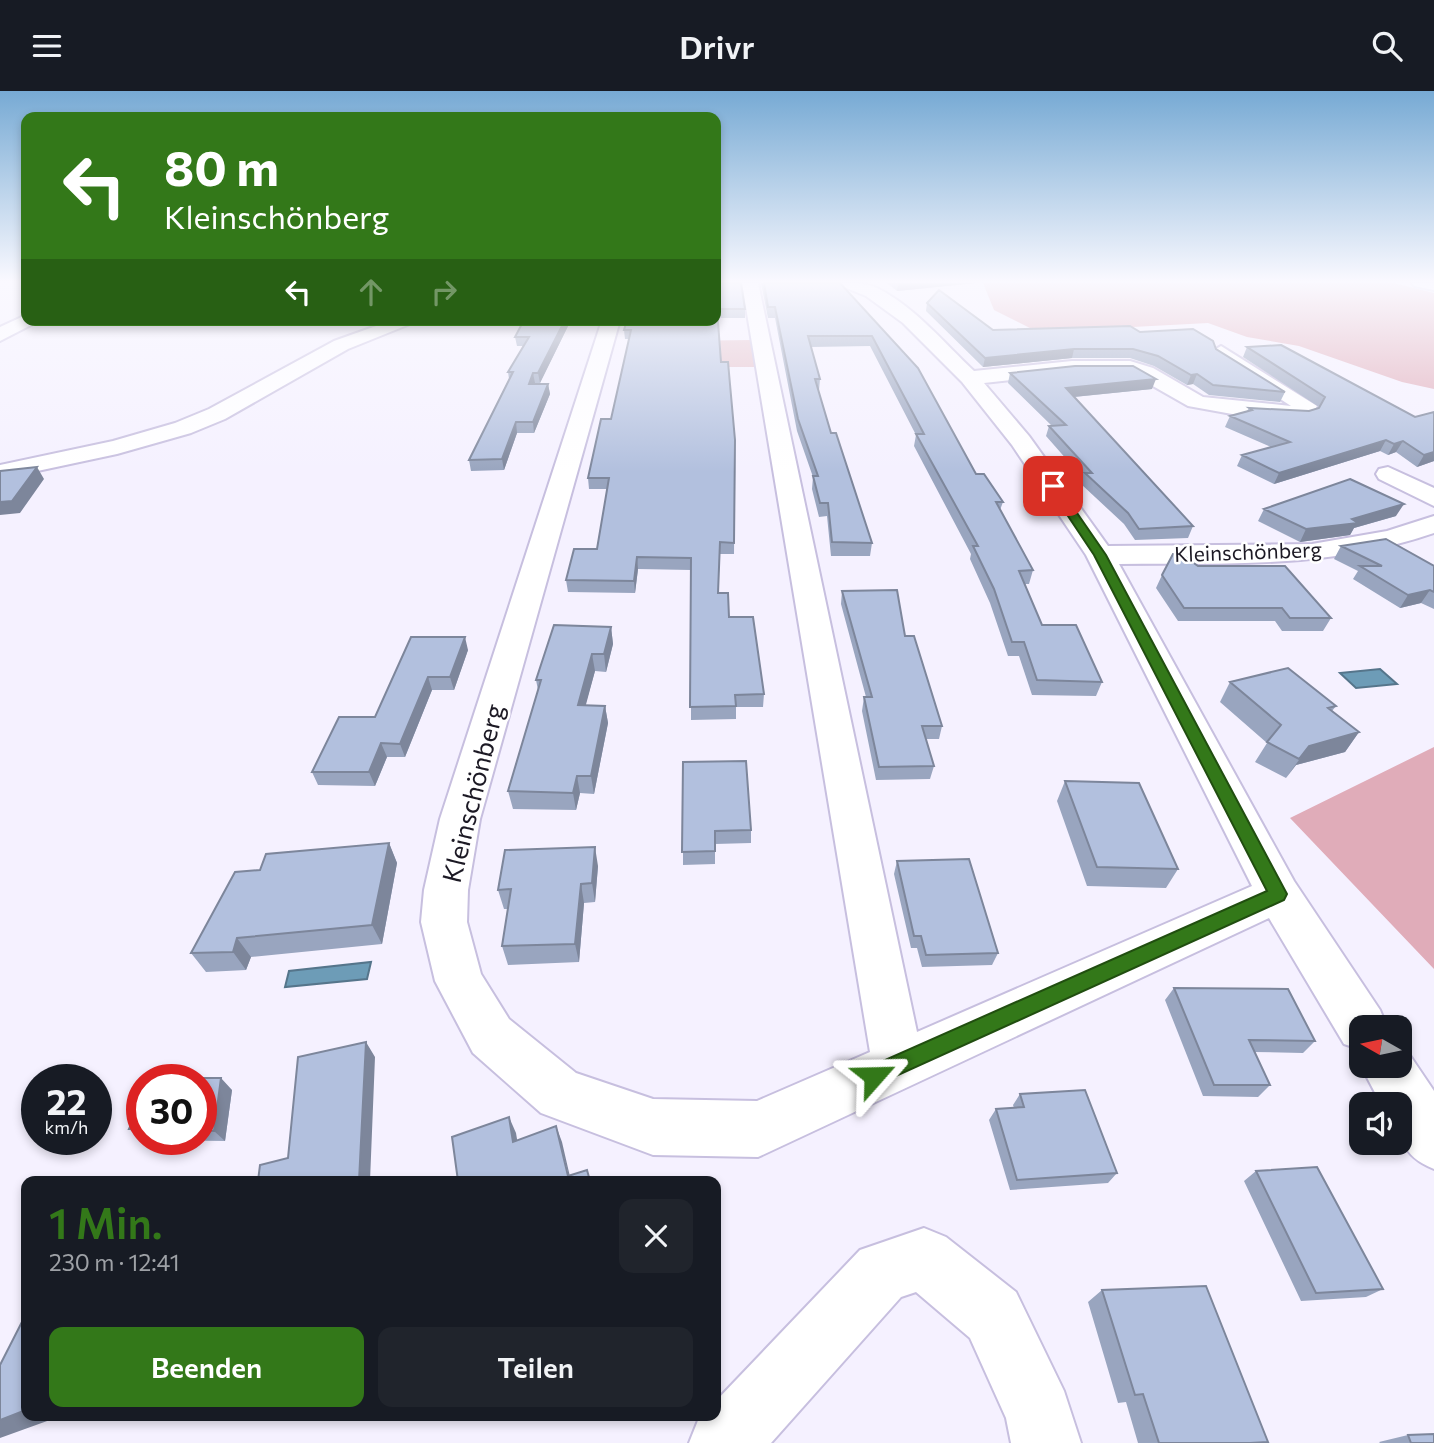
<!DOCTYPE html>
<html lang="de">
<meta charset="utf-8">
<style>
body{margin:0;font-family:Commissioner,sans-serif;background:#20242c;color:#f1f3f6;height:100vh;display:flex;flex-direction:column;font-size:26px;white-space:nowrap}
*{box-sizing:border-box;margin:0}
p{font-size:23px;color:#9ea1a6}
.icon{flex:none;width:38px;height:38px;fill:none;stroke:currentColor;stroke-width:2;stroke-linecap:round;stroke-linejoin:round}
.map{position:relative;flex:1;overflow:hidden}
.details{position:absolute;left:21px;top:1085px;width:700px;height:245px;display:flex;flex-direction:column;background:#171b24;border-radius:14px;box-shadow:0 4px 10px #0003}
.details>*{flex:none}
.guide{position:absolute;left:21px;top:21px;width:700px;height:214px;border-radius:14px;box-shadow:0 4px 10px #0003;background:#337819;color:#fff;overflow:hidden}
.needle{width:46px;rotate:279deg}
.buttons{position:absolute;left:1349px;top:924px;display:grid;gap:14px}
.buttons a{display:grid;place-items:center;width:63px;height:63px;border-radius:14px;background:#171b24;box-shadow:0 4px 10px #0003;font-size:35px}
.speed{position:absolute;left:21px;top:973px;display:flex;gap:14px;font-size:35px;font-weight:700;text-align:center}
.speed>*{display:grid;place-content:center;width:91px;height:91px;border-radius:50%;background:#171b24;box-shadow:0 4px 10px #0003;line-height:1}
.speed small{font-size:18px;font-weight:400}
.speed .limit{border:10px solid #d22;background:#fff;color:#111}
.pin{position:absolute;display:grid;place-items:center;width:60px;height:60px;color:#fff;margin:-30px;border-radius:14px;box-shadow:0 4px 10px #0006}
.me{position:absolute;width:77px;margin:-38px;rotate:65deg;stroke-linejoin:round;filter:drop-shadow(0 0 5px #0008)}
.turn{display:flex;align-items:center;gap:24px;height:147px;padding:0 28px;font-size:32px}
.turn .icon{width:91px;height:91px;stroke-width:2.5}
.turn b{display:block;font-size:49px;line-height:60px}
.lanes{display:flex;align-items:center;height:66px;padding:0 28px;background:#0003;justify-content:center;gap:35px;direction:ltr}
.lanes .off{opacity:.35}
.round{display:grid;place-items:center;flex:none;width:74px;height:74px;border-radius:14px;background:#20242c}
.summary{display:flex;align-items:center;justify-content:space-between;height:119px;padding:0 28px}
h1{font-size:42px;font-weight:600;line-height:52px;color:#337819}
.action{display:flex;gap:14px;margin-top:auto;padding:14px 28px}
.action a{flex:1;height:80px;border-radius:14px;background:#337819;color:#fff;font-size:28px;font-weight:600;line-height:80px;text-align:center}
.action a+a{background:#20242c;color:#f1f3f6}
header{display:flex;justify-content:space-between;align-items:center;height:91px;padding:0 28px;background:#171b24;font-size:32px;font-weight:600}
.map>svg:first-child{display:block}
.green{fill:#e3bcc6}
.forest{fill:#e0acb9}
.water{fill:#6d9cb7;stroke:#55758b;stroke-width:2}
.lines{fill:none;stroke-linecap:round;stroke-linejoin:round}
.minor-casing{stroke:#c7bfdf;stroke-width:4}
.minor{fill:#fff;fill-rule:evenodd}
.wall{fill:#99a5bf}
.shaded-wall{fill:#7d869b}
.building{fill:#b2c0de;stroke:#7d869b;stroke-width:2}
.route{fill:#337819;stroke:#214e10;stroke-width:2}
.labels{text-anchor:middle;dominant-baseline:central;stroke-width:5;stroke-linejoin:round;paint-order:stroke}
.far-street-label{font-size:21px;fill:#1c1924;stroke:#fff}
.street-label{font-size:26px;fill:#1c1924;stroke:#fff}
</style>
<header><svg class="icon" aria-label="menu" viewBox="0 0 24 24"><path d="M4 6h16M4 12h16M4 18h16"/></svg>Drivr<svg class="icon" aria-label="search" viewBox="0 0 24 24"><circle cx="10" cy="10" r="6"/><path d="M15 15l6 6"/></svg></header>
<div class="map">
<svg width="1434" height="1352" viewBox="0 0 1434 1352">
<rect width="100%" height="100%" fill="#f5f1ff"/>
<path class="green" d="M751,249l5,27h-75l1,-26z"/>
<path class="forest" d="M983,192h411l40,10v96l-32,-7 -103,-36 -52,-9 -39,-14 -170,9 -44,-22z
M1434,656v222l-144,-151z"/>
<path class="water" d="M1380,578l17,15 -41,4 -16,-15z
M371,871l-4,17 -82,8 4,-16z"/>
<g class="lines">
<g class="minor-casing">
<path id="minor" d="M742,192h16l159,749 335,-146 -166,-331 -74,-110 -50,-63 -59,-59 -37,-27 -32,-13c15,0 30,-1 43,5 37,18 68,56 97,83l98,-10h58l23,7 50,29 88,9 -77,-50 -3,-4 10,-6 96,60 -6,11 -8,2 -60,-3 -55,-10 -58,-33h-58l-88,10 45,53 79,110 204,-2 75,-13 47,-15v17c-103,36 -208,30 -315,31l175,317 86,129 7,17h-25v23l-18,-6 -75,-126 -511,239 -105,-2 -112,-42 -68,-60 -38,-72 -14,-59 3,-32 16,-71 162,-499h18l-140,499 -12,71 -1,32 14,52 28,45 67,54 77,26 104,2 113,-49z
M1412,192h22v7l-20,-4z
M26,224v5h10l-3,4 -33,17v-14z
M393,229h27l-72,29 -123,70 -34,14 -74,21 -117,25v-14l113,-24 62,-18 34,-14 125,-68z
M1388,376l46,21v18l-55,-27 -3,-5 3,-5z
M1400,955l5,2 29,43v78c-34,-14 -34,-31 -34,-65h-19l-20,-38h39z
M924,1137l22,9 70,55 48,99 17,52h-70l-5,-25 -36,-80 -54,-46 -15,5 -130,146h-82l10,-25 17,-2v-15l144,-151z"/>
</g>
<use href="#minor" class="minor"/>
</g>
<path class="wall" d="M716,192l29,26v9h-27l3,44 14,78 -1,114h-14l-2,39 46,101 -1,13h-27v12l-45,1v-150l-53,-1 -3,24 -67,-1 -2,-12 31,-31 10,-60h-18l-1,-11 23,-59 18,-80h-4l-1,-9z
M761,192h79l136,191 27,28 -3,8 33,60 -4,14h-4l17,41 60,57 -6,14 -64,-1 -13,-39h-11l-18,-53 -20,-44 1,-5 -57,-108 2,-11 -46,-89 -59,1 9,32 -1,11h-1l13,43 41,110 -2,13h-39l-4,-40 -8,1 -7,-28 1,-12 -16,-46 -22,-113h-7z
M887,192h89l-79,8z
M927,212l66,27 147,2 76,17 69,43 -5,10 -71,-7 -16,-11 -6,1 -33,-19 -24,-8h-58l-89,9 -57,-56z
M524,229h47l-31,63h-5l-1,1h14l2,10 -16,39h-17l-13,37 -33,1 -2,-11 40,-81 -1,-7 15,-26h-6l-2,-9z
M1247,256l168,70 19,-5v49l-17,6 -21,-15 -8,3 -8,-4 -106,33 -37,-18 5,-11 29,-8 -46,-20 5,-11 17,-5 2,-3 60,3 10,-4 -76,-50z
M1010,282l142,16 -78,8 119,129 -5,12 -53,2 -11,-16 -43,-40 2,-6 -37,-42 3,-10h3l-44,-43z
M1264,418l132,7 -42,12 -4,7 -50,7 -42,-21z
M1341,455l93,20v43l-13,-6 -21,5 -47,-29 5,-8 -24,-12z
M1198,475l133,52 -8,13h-41l-7,-10h-97l-22,-33 6,-13z
M842,500l63,45 37,90 -3,13h-13l8,27 -4,13 -54,1 -14,-69 2,-14h2l-25,-93z
M611,536l2,17 -7,28 -11,-1 -10,35h20l3,17 -14,71 -14,-1 -4,17 -63,-1 -5,-18 30,-101 -2,-10z
M411,546l57,13 -14,40h-22l-27,67h-18l-12,29 -57,-1 -6,-13 63,-55z
M1230,591l106,24 -4,5 27,21 -14,20 -49,13 -10,13 -31,-16 12,-19 -47,-41z
M683,671l68,68v13l-36,1v20l-32,1z
M1065,690l113,88 -12,19 -79,-2 -30,-85z
M389,752l8,20 -15,81 -131,13 -5,13 -40,2 -15,-19 69,-83z
M897,770l101,92 -6,12 -70,2 -5,-19h-6l-17,-74z
M598,775l-3,36 -11,1 -5,59 -71,3 -6,-19 6,-37h-4l-6,-19z
M1174,897l141,53 -12,12 -49,-1 16,33 -12,12 -55,-1 -38,-96z
M201,989l31,10 -7,51 -83,-1 -13,-11 13,-27v37h59z
M1020,1003l97,79 -9,10 -98,7 -21,-70 7,-11 18,-1 -1,-3z
M1256,1080l127,118 -17,8 -65,4 -57,-120z
M1102,1199l166,152 -4,1h-126l-12,-41 -8,1 -30,-101z
M1408,1344l26,8h-54l-1,-1z"/>
<path class="shaded-wall" d="M898,192h78l-79,8z
M565,229h6l-31,63 -2,-10z
M1074,258l-2,9 -89,9 2,-9z
M533,282l2,10 -5,11 -1,-10z
M1197,283l-4,10 -6,1 4,-10z
M1156,288l-4,10 -89,9 3,-10z
M548,293l2,10 -16,39 -1,-11z
M516,331l1,11 -13,37 -2,-11z
M1386,349l-6,11 -106,33 5,-11z
M1403,350l-7,11 -8,3 6,-11z
M1434,361v9l-17,6 7,-12z
M37,376l7,12 -24,34 -20,2v-13z
M1404,413l-8,12 -42,12 -4,7 -50,7 6,-13 46,-10z
M637,466l1,12 -3,24 -1,-12z
M1430,499l-9,13 -21,5 8,-13z
M611,536l2,17 -7,28 -2,-18z
M465,546l3,13 -14,40 -4,-13z
M592,563l3,17 -14,52 -3,-18z
M428,586l4,13 -27,67 -5,-13z
M605,615l3,17 -14,71 -3,-18z
M1359,641l-14,20 -49,13 -10,13 23,-32z
M381,652l6,14 -12,29 -6,-14z
M577,685l3,17 -4,17 -3,-17z
M389,752l8,20 -15,81 -10,-19z
M595,756l3,19 -3,36 -3,-19z
M581,793l3,19 -5,59 -4,-18z
M237,847l14,19 -5,13 -13,-18z
M366,951l9,15 -5,124h-11z
M221,987l11,12 -7,51 -11,-10z
M509,1026l7,16 4,24 -7,-15z
M556,1035l6,16 9,39h-1z
M26,1319v6h35l-61,22v-18z"/>
<path class="building" d="M716,192h25l4,26h-28l4,53h7l7,78 -1,103 -14,-1 -2,51h10l1,24h24l11,77 -29,1 1,11 -46,1 1,-149 -54,-1 -3,24 -68,-1 8,-31h23l12,-71h-21l13,-59h10l20,-89h-7l3,-10h89z
M764,192h76l78,85 58,106h8l19,28h-7l37,68 -14,1 23,54h34l26,57 -65,-2 -13,-38h-12l-18,-53 -21,-43h5l-62,-112h8l-52,-98h-64l12,43h-5l16,54h5l36,110 -40,-1 -4,-39h-8l-7,-27h5l-20,-57 -23,-112h-7z
M939,199l54,40 137,-4 10,6 53,-3 20,12 3,8 69,43 -72,-7 -16,-11 -6,1 -33,-19 -25,-7h-59l-89,9 -58,-55z
M524,229h41l-27,53h-5l-4,11h19l-15,38h-17l-14,37 -33,1 44,-88h-5l21,-35h-14z
M1281,254l134,72 19,-5v40l-10,3 -21,-14 -9,3 -8,-4 -107,33 -37,-18 48,-13 -60,-26 22,-6 -3,-2 60,3 10,-3 6,-11 -78,-50z
M1075,275h58l23,13 -90,9 127,138 -54,3 -11,-16 -43,-40h7l-43,-47 17,-1 -56,-52z
M37,376l-25,34 -12,1v-31z
M1350,388l54,25 -52,15 6,4 -52,6 -42,-20z
M1386,448l48,27v26l-4,-2 -22,5 -48,-29h22l-41,-20z
M1173,463h8l17,12h87l46,52h-41l-8,-10h-98l-22,-33z
M897,499l8,46h9l28,90h-20l12,40 -55,1 -15,-70h8l-30,-106z
M554,534l57,2 -7,27h-12l-14,51 27,1 -14,70h-14l-4,17 -65,-2 33,-111h-5z
M411,546h54l-15,40h-22l-28,67 -19,-1 -12,29h-57l27,-55h36z
M1288,577l48,38 -8,2 31,24 -50,14 -10,13 -32,-17 14,-17 -51,-43z
M746,670l5,69 -36,1v20l-33,1 1,-90z
M1065,690l74,2 39,86 -81,-2z
M389,752l-17,82 -135,13 -4,14 -42,1 44,-81 25,-2 6,-16z
M595,756l-3,36 -11,1 -6,60 -73,2 9,-57 -13,1 7,-40z
M969,768l29,94 -72,2 -5,-19h-7l-17,-75z
M1174,897l114,1 27,52 -66,-1 21,45h-56z
M366,951l-7,139h-101l2,-16 28,-7 10,-101z
M153,987h68l-7,53 -13,-1v-50h-49z
M1085,999l32,83 -100,7 -21,-71 28,-2 -4,-13z
M142,1011v27h-13z
M509,1026l4,25 43,-16 12,50 19,-6 3,11h-132l-6,-44z
M1317,1076l66,122 -67,4 -60,-122z
M1206,1195l62,156 -18,1h-91l-16,-49 -8,1 -33,-105z
M26,1223v96l-26,10v-55z
M1434,1343v9h-23l-3,-8z"/>
<linearGradient id="sky" x2="0" y2="1"><stop stop-color="#77aad4"/><stop offset="0.5" stop-color="#faf9ff"/><stop offset="1" stop-color="#faf9ff" stop-opacity="0"/></linearGradient>
<rect width="1434" height="381" fill="url(#sky)"/>
<path class="route" d="M1049,393h8l49,71 181,339 -3,6 -410,186 -7,-3 -4,-7 4,-8 400,-177 -173,-336 -46,-69z"/>
<g class="labels">
<g class="far-street-label">
<text transform="translate(1248 460) rotate(-2)">Kleinschönberg</text>
</g>
<g class="street-label">
<text transform="translate(472 702) rotate(-76)">Kleinschönberg</text>
</g>
</g>
</svg>
<div class="buttons">
<a><svg class="needle" viewBox="-14 -14 28 28"><path d="M0-13l5 13h-10z" fill="#e53935"/><path d="M0 13l5-13h-10z" fill="#9ea1a6"/></svg></a>
<a><svg class="icon" aria-label="sound" viewBox="0 0 24 24"><path d="M4 9h4l5-4v14l-5-4H4zM17 9q2 3 0 6"/></svg></a>
</div>
<div class="speed"><div>22<small>km/h</small></div><div class="limit">30</div></div>
<div class="pin" style="left:1053px;top:395px;background:#d93025"><svg class="icon" aria-label="arrive" viewBox="0 0 24 24"><path d="M6 21V4h12l-3 4 3 4H6"/></svg></div>
<svg class="me" style="left:874px;top:985px" viewBox="-20 -20 40 40"><path d="M0-17L14 15 0 8-14 15z" fill="#337819" stroke="#fff" stroke-width="4"/></svg>
<div class="guide">
<div class="turn"><svg class="icon" aria-label="left" viewBox="0 0 24 24"><path d="M17 20v-9H6M10 6l-5 5 5 5"/></svg><div><b>80 m</b>Kleinschönberg</div></div>
<div class="lanes"><svg class="icon" aria-label="left" viewBox="0 0 24 24"><path d="M17 20v-9H6M10 6l-5 5 5 5"/></svg><svg class="icon off" aria-label="ahead" viewBox="0 0 24 24"><path d="M12 20V5M6 11l6-6 6 6"/></svg><svg class="icon off" aria-label="right" viewBox="0 0 24 24"><path d="M7 20v-9h11M14 6l5 5-5 5"/></svg></div>
</div>
<section class="details">
<div class="summary"><div><h1>1 Min.</h1><p>230 m · 12:41</p></div><a class="round"><svg class="icon" aria-label="close" viewBox="0 0 24 24"><path d="M6 6l12 12M18 6L6 18"/></svg></a></div>
<div class="action"><a>Beenden</a><a>Teilen</a></div>
</section>
</div>
